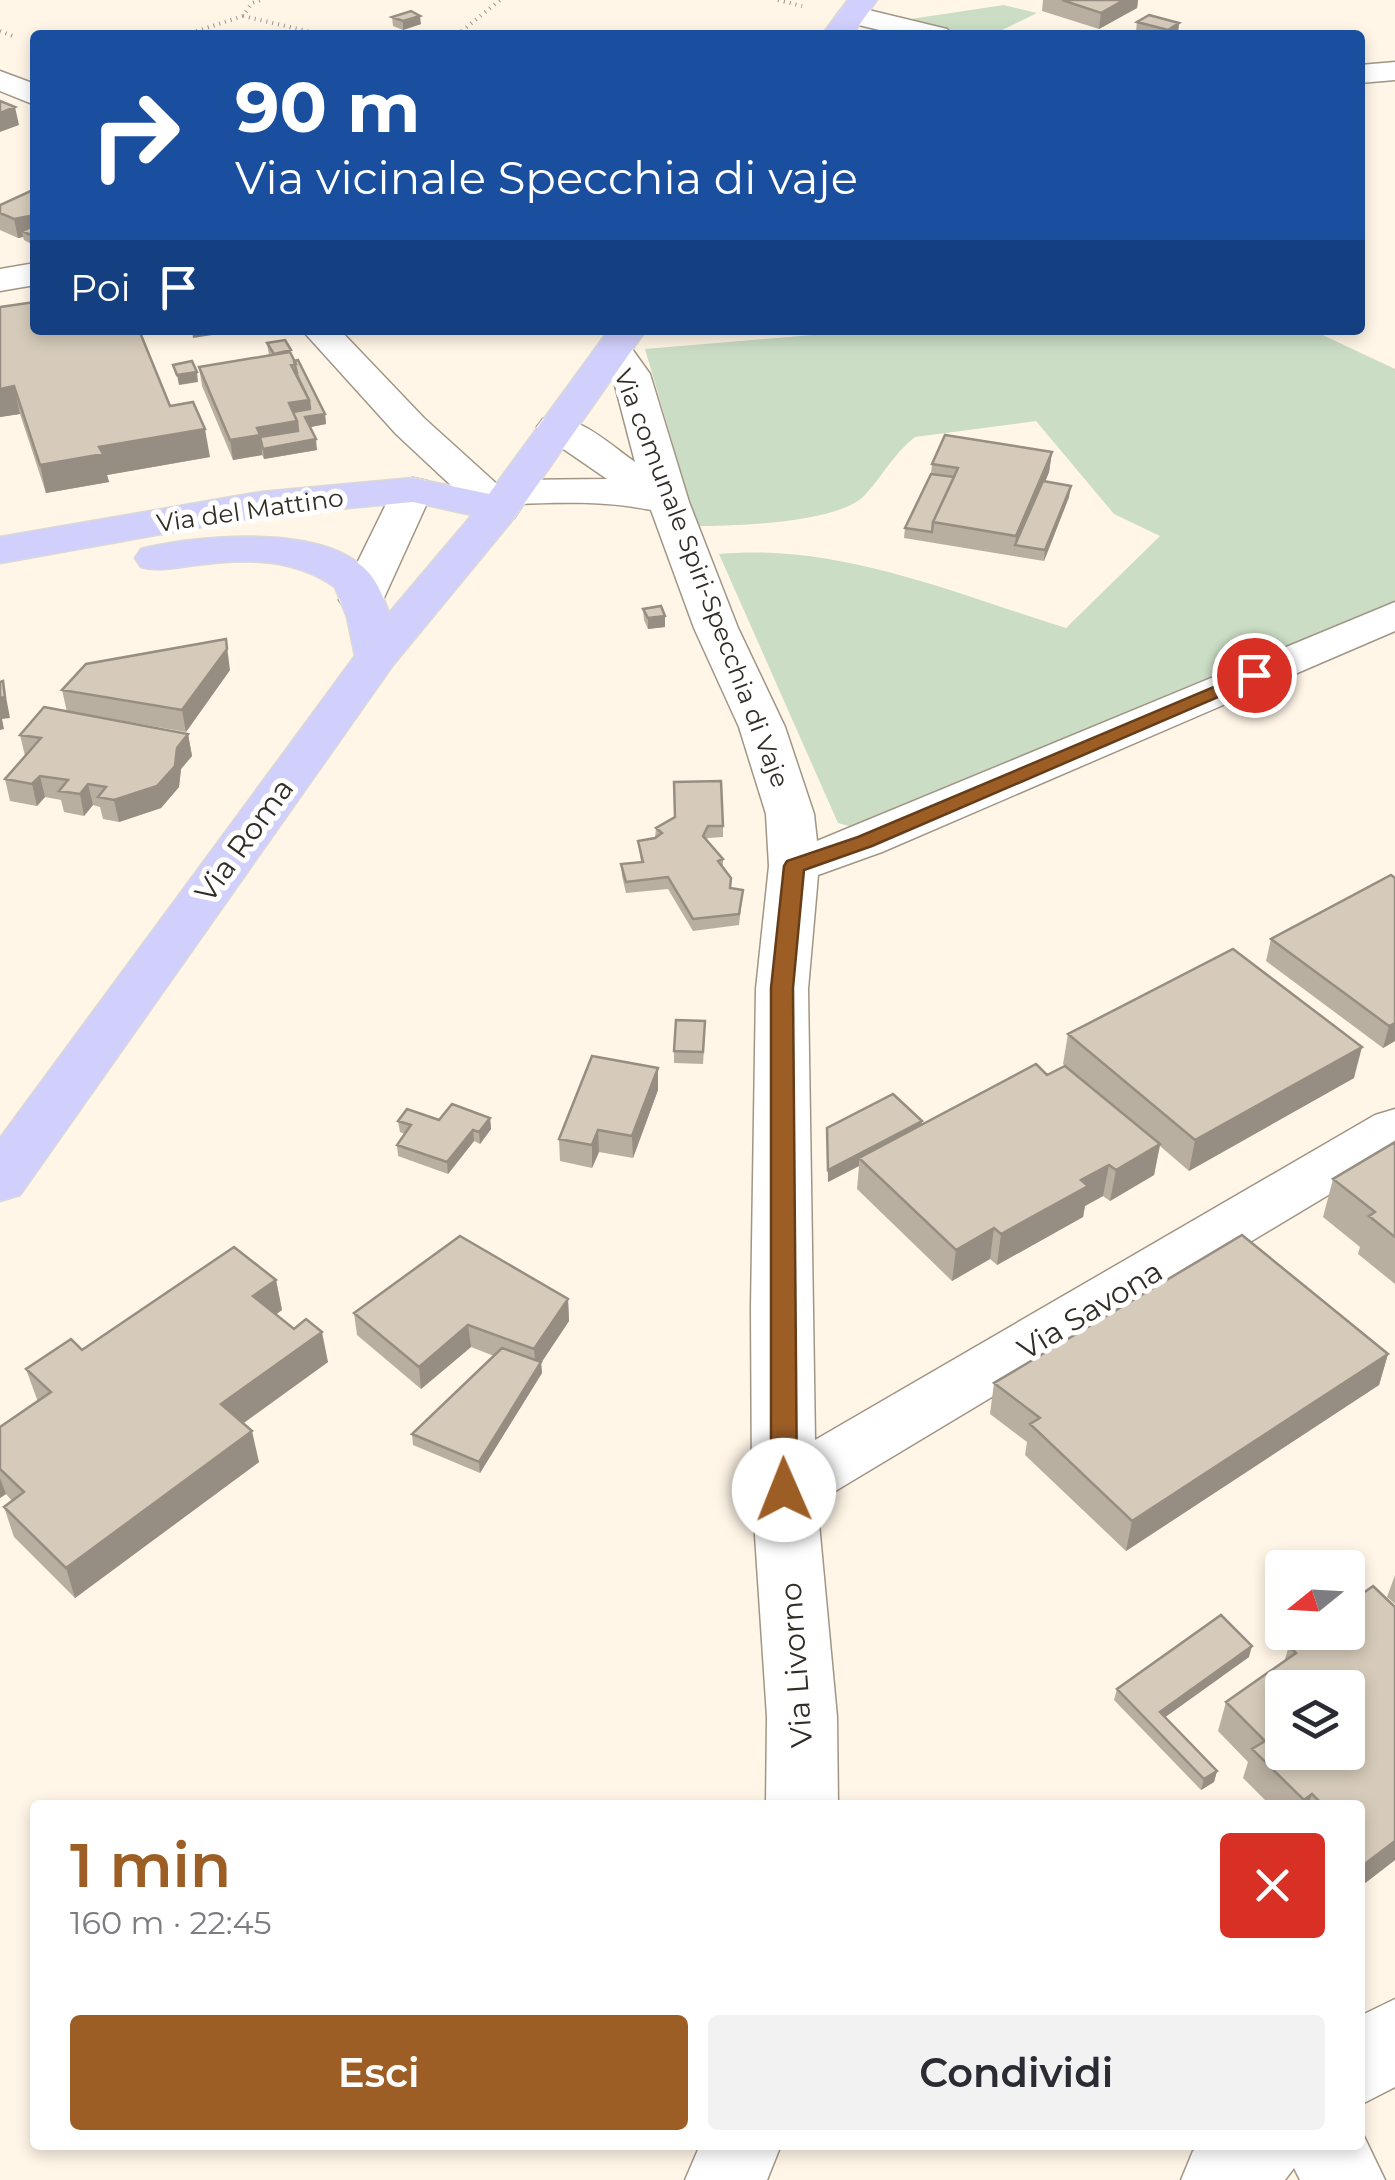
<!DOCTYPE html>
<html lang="it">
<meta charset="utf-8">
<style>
body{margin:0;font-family:Montserrat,sans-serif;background:#f2f2f3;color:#2b2b33;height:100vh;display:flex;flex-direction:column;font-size:38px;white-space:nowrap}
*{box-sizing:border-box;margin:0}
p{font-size:32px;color:#7c7c81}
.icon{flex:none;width:55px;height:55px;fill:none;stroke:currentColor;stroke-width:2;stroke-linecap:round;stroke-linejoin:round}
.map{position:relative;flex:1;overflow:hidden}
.details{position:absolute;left:30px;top:1800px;width:1335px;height:350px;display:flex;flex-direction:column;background:#fff;border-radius:10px;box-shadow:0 5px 15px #0003}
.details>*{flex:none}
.top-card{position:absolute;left:30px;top:30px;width:1335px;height:305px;border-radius:10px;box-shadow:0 5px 15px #0003;background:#1a4fa0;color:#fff;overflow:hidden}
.needle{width:65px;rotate:252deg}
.controls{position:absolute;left:1265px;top:1550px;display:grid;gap:20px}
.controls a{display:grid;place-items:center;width:100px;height:100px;border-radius:10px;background:#fff;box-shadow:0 5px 15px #0003;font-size:50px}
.pin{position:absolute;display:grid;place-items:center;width:85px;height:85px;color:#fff;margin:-42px;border:5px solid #fff;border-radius:50%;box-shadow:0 2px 10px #0007}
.me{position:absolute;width:110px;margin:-55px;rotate:359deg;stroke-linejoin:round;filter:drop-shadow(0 0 8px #0008)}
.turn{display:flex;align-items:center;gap:35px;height:210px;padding:0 40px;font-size:45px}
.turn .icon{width:130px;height:130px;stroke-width:2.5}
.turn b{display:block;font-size:70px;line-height:85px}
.then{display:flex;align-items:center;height:95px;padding:0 40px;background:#0003;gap:20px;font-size:38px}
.round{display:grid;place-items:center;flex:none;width:105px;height:105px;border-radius:10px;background:#f2f2f3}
.headline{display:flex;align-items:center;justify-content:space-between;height:170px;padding:0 40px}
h1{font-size:60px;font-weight:600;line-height:75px;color:#9d5e26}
.primary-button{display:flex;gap:20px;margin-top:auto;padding:20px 40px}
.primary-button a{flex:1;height:115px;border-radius:10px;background:#9d5e26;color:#fff;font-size:40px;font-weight:600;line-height:115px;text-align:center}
.primary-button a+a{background:#f2f2f3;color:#2b2b33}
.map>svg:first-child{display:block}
.green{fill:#cbddc5}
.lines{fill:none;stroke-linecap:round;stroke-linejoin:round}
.minor-casing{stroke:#a19686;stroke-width:3}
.major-casing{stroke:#dad9d8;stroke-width:3}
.path{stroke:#9d968b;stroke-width:4;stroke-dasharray:1 5;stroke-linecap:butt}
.minor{fill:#fff;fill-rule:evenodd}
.major{fill:#d1cffc;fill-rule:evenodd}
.wall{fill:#b8afa0}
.shaded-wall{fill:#968e82}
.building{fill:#d6cbba;stroke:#968e82;stroke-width:2.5;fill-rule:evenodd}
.route{fill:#9d5e26;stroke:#663d19;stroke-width:2.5}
.labels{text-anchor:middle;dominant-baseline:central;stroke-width:10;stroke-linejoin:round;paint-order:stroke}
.far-street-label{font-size:25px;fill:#322e27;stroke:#fff}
.street-label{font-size:30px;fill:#322e27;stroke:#fff}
</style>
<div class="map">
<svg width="1395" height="2180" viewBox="0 0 1395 2180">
<rect width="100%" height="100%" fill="#fff6e7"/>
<path class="green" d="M1004,5l33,8 -45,22h-28l-60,-15z
M872,330h440l83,39v233l-536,227 -21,-6 -119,-269c119,-11 234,39 347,74l94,-92 -46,-22 -78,-93 -121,16c-22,17 -33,40 -51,59 -27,27 -129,30 -167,30l-52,-177z"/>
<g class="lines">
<g class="minor-casing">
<path id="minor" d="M852,6l95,23 5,6h-52l-58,-14 -5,-6 5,-6z
M1395,62v18l-35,3v-18z
M0,71l35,13v21l-35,-14z
M35,263v22l-35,6v-22z
M302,330h38l84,88 74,67 15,-5 94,-1 -64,-44 -6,-8 6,-8c33,-8 66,25 92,43l-23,-88 -17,-24 6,-8 13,-3 13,3 23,32 39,128 49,126 47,99 29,87 3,27 578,-239v29l-513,221 -64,23 -10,114 7,451 560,-325 20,-6v46l-578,347 20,215 1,88h-72l1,-88 -15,-227 -1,-182 5,-319 13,-123 -3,-52 -27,-87 -45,-99 -43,-118c-44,-9 -89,-8 -134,-6l3,5 -6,9 -14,3 -14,-3 -90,-84z
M413,478l14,3 6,9 -50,110 -7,9 -15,4 -15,-4 -7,-9 54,-110 6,-9z
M1395,1999v88l-35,18v-89z
M1360,2128l25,52h-85l-6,-12 -9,12h-104l12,-29 8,-6h159z
M700,2145h81l-14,35h-82z"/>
</g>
<g class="major-casing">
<path id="major" d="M848,0h29l-25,35h-30z
M609,330h37l-132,188 -121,147 -373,530 -20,6v-63l355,-482 -8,-39 -12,-30c-41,-29 -90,-29 -139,-22 -19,2 -36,7 -55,2l-6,-9 6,-9c57,-14 183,-26 227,23 10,11 16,27 21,41l83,-98 -59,-13 -152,14 -261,47v-26l261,-45 152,-14 76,16z"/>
</g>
<path class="path" d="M778,0l24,6
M243,16l81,19
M0,31l15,6
M185,35l58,-19 9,-13 9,-3
M457,35l43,-35"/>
<use href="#minor" class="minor"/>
<use href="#major" class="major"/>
</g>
<path class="wall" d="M1043,0h95l-1,8 -38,21 -57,-18z
M392,17l29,7 -18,6 -10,-4z
M1137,22l42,1 -1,9 -4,3h-23l-15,-4z
M35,191v55l-11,-6 -1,-3 -5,1 -18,-8v-25z
M0,307l170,99 40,51 -103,18 2,7 -63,11 -26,-79 -20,3z
M267,343l25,13 33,58 1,10 -16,3 7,23 -53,9 -2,-4 -29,5 -31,-74 -3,-19 70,-12z
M1052,452l-3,20 -4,10 24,15 -25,64 -140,-23 1,-10 26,-54 1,-10z
M643,609l22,18 -17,2 -4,-9z
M230,670l-44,62 -115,-20 117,22 4,22 -11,13 -2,18 -18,21 -42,14 -16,-3 -3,-12 -7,-2 -9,11 -20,-4 -3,-12 -16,-3 -8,9 -27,-5 -5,-22 20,-23 -5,-21 47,-23 -5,-22z
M723,826v11l-15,1 -2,2 17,19v9l8,20 12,2 -4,35 -46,6 -25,-42 -42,4 -4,-17 -1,-12 20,-2 -3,-21 17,-3 1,-10z
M1395,878v163l-12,7 -117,-87 5,-22z
M705,1032l-2,32 -29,-1v-12z
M1068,1034l286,44 -165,93 -29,-25 -6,29 -44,26 -7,-5 -18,10 -2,11 -86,48 -7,-6 -38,22 -95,-92 2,-23 -31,16 -1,-54 95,-3 127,-51 16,-8 -2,-2z
M658,1090l-25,68 -34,-6 -7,16 -32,-7 -1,-22z
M490,1118l1,11 -11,15 -6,-3 -26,33 -50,-18 -1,-11 8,-11 -5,-2 -2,-11z
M1395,1142v142l-37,-30 2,-7 -37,-30 10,-38z
M276,1280l6,30 -6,4 52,48 -84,61 15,39 -184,136 -61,-61 -10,-30 8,-6 -6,-7 -6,4v-71l38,-25 -12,-33z
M568,1299l1,22 -28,42 1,10 -62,100 -67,-28 -1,-11 82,-78 -23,-9 -50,42 -64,-54 -3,-22z
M1388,1354l-9,31 -253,166 -101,-96 2,-13 -37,-28 4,-31z
M1395,1575v29l-8,-7z
M1395,1607v253l-35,27v-82h-90l-27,-27 5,-16 -30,-31 8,-29 58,-40 5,-16z
M1249,1657l-84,60 52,54 -3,11 -13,8 -87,-90 3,-11z"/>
<path class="shaded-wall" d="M1124,0h14l-1,8 -38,21 2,-16z
M420,16l1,8 -18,6v-9z
M1179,23l-1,9 -4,3h-7l1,-5z
M15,107l4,18 -19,7v-19z
M35,215v20l-13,-4 1,6 -5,1 -4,-19z
M192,330h53l-52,8z
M197,372l1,10 -19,3 -2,-10z
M14,386l6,28 -20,3v-28z
M309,400l16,14 1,10 -20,4 -6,13 -39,3 1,11 -29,5 -3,-20 27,-12 32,-25z
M205,429l5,28 -103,18 2,7 -63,11 -6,-28 59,-18z
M316,439l1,11 -53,9 -1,-10z
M1052,452l-3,20 -30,74 -4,-1 -1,11 2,-20z
M1071,486l-2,11 -25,64 1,-11z
M665,616v11l-17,2v-11z
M226,639l4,31 -44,62 -4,-22z
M3,681l7,37 -8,1 2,10 -4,1v-32z
M188,734l4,22 -11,13 -2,18 -18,21 -42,14 -5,-22 63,-52z
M40,776l5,21 -8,9 -5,-22z
M88,784l5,21 -9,11 -4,-22z
M1395,1023v18l-12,7 6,-22z
M1362,1047l-8,31 -165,93 6,-31z
M658,1068v22l-25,68 -1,-22z
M490,1118l1,11 -11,15 -1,-12z
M922,1121l-1,12 -62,25v8l-31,16v-12z
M473,1130l1,11 -26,33 -1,-12z
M598,1130l1,22 -7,16v-23z
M1160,1144l-6,31 -44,26 6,-31z
M1109,1165l-6,31 -18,10 -2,11 -86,48 4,-31 80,-54z
M994,1228l-4,31 -38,22 4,-31z
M276,1280l6,30 -23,17 -6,-31z
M568,1299l1,22 -28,42 1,10 -62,100 -1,-11 57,-92 -2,-21z
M468,1325l3,22 -50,42 -2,-22z
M322,1332l6,30 -100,72 -7,-30z
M1388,1354l-9,31 -253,166 6,-30z
M252,1431l7,31 -184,136 -9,-30z
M0,1478l6,16 -6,4z
M1252,1646l-3,11 -92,66 3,-11z
M1217,1771l-3,11 -13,8 3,-11z
M1312,1794l-4,11h-6l2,-5z
M1395,1841v19l-35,27v-16l2,-5z"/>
<path class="building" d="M1062,0h62l-23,13z
M411,11l9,5 -17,5 -11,-4z
M1149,15l30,8 -11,7 -31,-8z
M0,101l15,6 -15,6z
M33,190l2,1v24l-21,4 -14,-6v-8z
M35,225v12l-13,-6z
M35,302v28h104l31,76 23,-4 12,27 -106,18 4,7 -63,11 -26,-79 -14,3v-82z
M285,340l6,10 -17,4 -7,-11z
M290,352l6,12 -5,1 18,35 -20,3 8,18 -40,7 3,7 -30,5 -31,-73z
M298,360l27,54 -20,3 11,22 -53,10 -3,-12 38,-6 -1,-10 -4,-9 17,-3 -1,-9 -13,-27h1l-3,-12z
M192,361l5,11 -20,3 -4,-10z
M945,435l107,17 -36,84 -83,-14 25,-54 -26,-4z
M931,474l23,3 -21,45 -1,10 -27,-4z
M1043,481l28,5 -26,64 -30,-5z
M661,606l4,10 -17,2 -5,-9z
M226,639l1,10 -45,61 -120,-20 24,-26z
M3,681l2,16 -5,1v-16z
M44,707l144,27 -11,14 -2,18 -18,20 -43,14 -16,-3 8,-10 -18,-3 -8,10 -21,-3 9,-11 -28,-4 -8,8 -27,-5 36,-41 -21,-3z
M721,781l2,45h-15l-5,10 20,23 -5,2 13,17 -1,10 13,2 -4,24 -46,5 -25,-42 -42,5 -5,-18 22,-2 -5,-21 17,-3 7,-5 -6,-5 19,-11 -1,-35z
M1391,875l4,3v145l-6,3 -118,-87z
M1233,949l129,98 -167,93 -127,-106z
M676,1020l29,1 -2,31 -29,-1z
M592,1056l66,12 -26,68 -34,-6 -6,15 -33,-6z
M1036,1064l11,11 18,-9 95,78 -44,26 -7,-5 -28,15 7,6 -87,48 -7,-6 -38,22 -97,-92z
M893,1094l29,27 -94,49 -1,-42z
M452,1104l38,14 -11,14 -6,-2 -26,32 -50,-17 14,-20 -13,-4 9,-12 32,11z
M1395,1142v95l-26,-21 6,-4 -42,-33z
M1242,1235l146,119 -256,167 -102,-97 10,-6 -46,-35z
M460,1236l108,63 -34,50 -66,-24 -49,42 -65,-54z
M234,1247l42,33 -23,16 41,33 12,-10 16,13 -101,72 31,27 -186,137 -62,-61 20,-15 -24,-23v-42l51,-35 -25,-23 45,-30 11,11z
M502,1348l39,14 -62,100 -67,-28z
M1373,1586l22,21v234l-33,25 -2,-2v-59h-37l-11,-11 -8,6 -52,-51 13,-8 -39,-39 70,-49 -7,-7 19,-14h40v-28zM1282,1688h66v64h-66z
M1221,1615l31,31 -92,66 57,59 -13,8 -87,-90z"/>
<path class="route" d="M1254,670l6,1v8l-388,167 -68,24 -11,118 4,502 -4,8 -9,3 -9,-3 -4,-8v-502l13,-122 3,-5 71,-24z"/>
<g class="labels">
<g class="far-street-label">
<text transform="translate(250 510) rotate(-8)">Via del Mattino</text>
<text transform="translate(702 578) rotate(69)">Via comunale Spiri-Specchia di Vaje</text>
</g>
<g class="street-label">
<text transform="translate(244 840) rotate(-54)">Via Roma</text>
<text transform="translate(1090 1310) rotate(-31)">Via Savona</text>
<text transform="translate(796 1665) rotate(-94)">Via Livorno</text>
</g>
</g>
</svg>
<div class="controls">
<a><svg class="needle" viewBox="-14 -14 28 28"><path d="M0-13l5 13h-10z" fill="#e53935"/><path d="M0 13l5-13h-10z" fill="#7c7c81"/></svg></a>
<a><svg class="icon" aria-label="layers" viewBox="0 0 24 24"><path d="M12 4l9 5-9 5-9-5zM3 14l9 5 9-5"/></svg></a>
</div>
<div class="pin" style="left:1254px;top:675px;background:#d93025"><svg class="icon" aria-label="arrive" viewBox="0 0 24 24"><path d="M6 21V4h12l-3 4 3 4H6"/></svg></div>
<svg class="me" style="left:784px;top:1490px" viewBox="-20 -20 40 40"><circle r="19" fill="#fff"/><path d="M0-13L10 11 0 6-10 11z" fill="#9d5e26"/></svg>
<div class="top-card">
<div class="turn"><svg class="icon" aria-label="right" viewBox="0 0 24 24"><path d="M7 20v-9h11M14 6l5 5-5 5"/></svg><div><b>90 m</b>Via vicinale Specchia di vaje</div></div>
<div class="then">Poi<svg class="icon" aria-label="arrive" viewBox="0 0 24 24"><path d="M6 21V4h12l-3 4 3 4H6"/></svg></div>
</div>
<section class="details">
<div class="headline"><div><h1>1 min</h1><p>160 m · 22:45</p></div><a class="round" style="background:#d93025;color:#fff"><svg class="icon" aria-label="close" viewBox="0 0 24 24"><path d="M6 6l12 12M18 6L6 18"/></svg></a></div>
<div class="primary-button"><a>Esci</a><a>Condividi</a></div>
</section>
</div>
